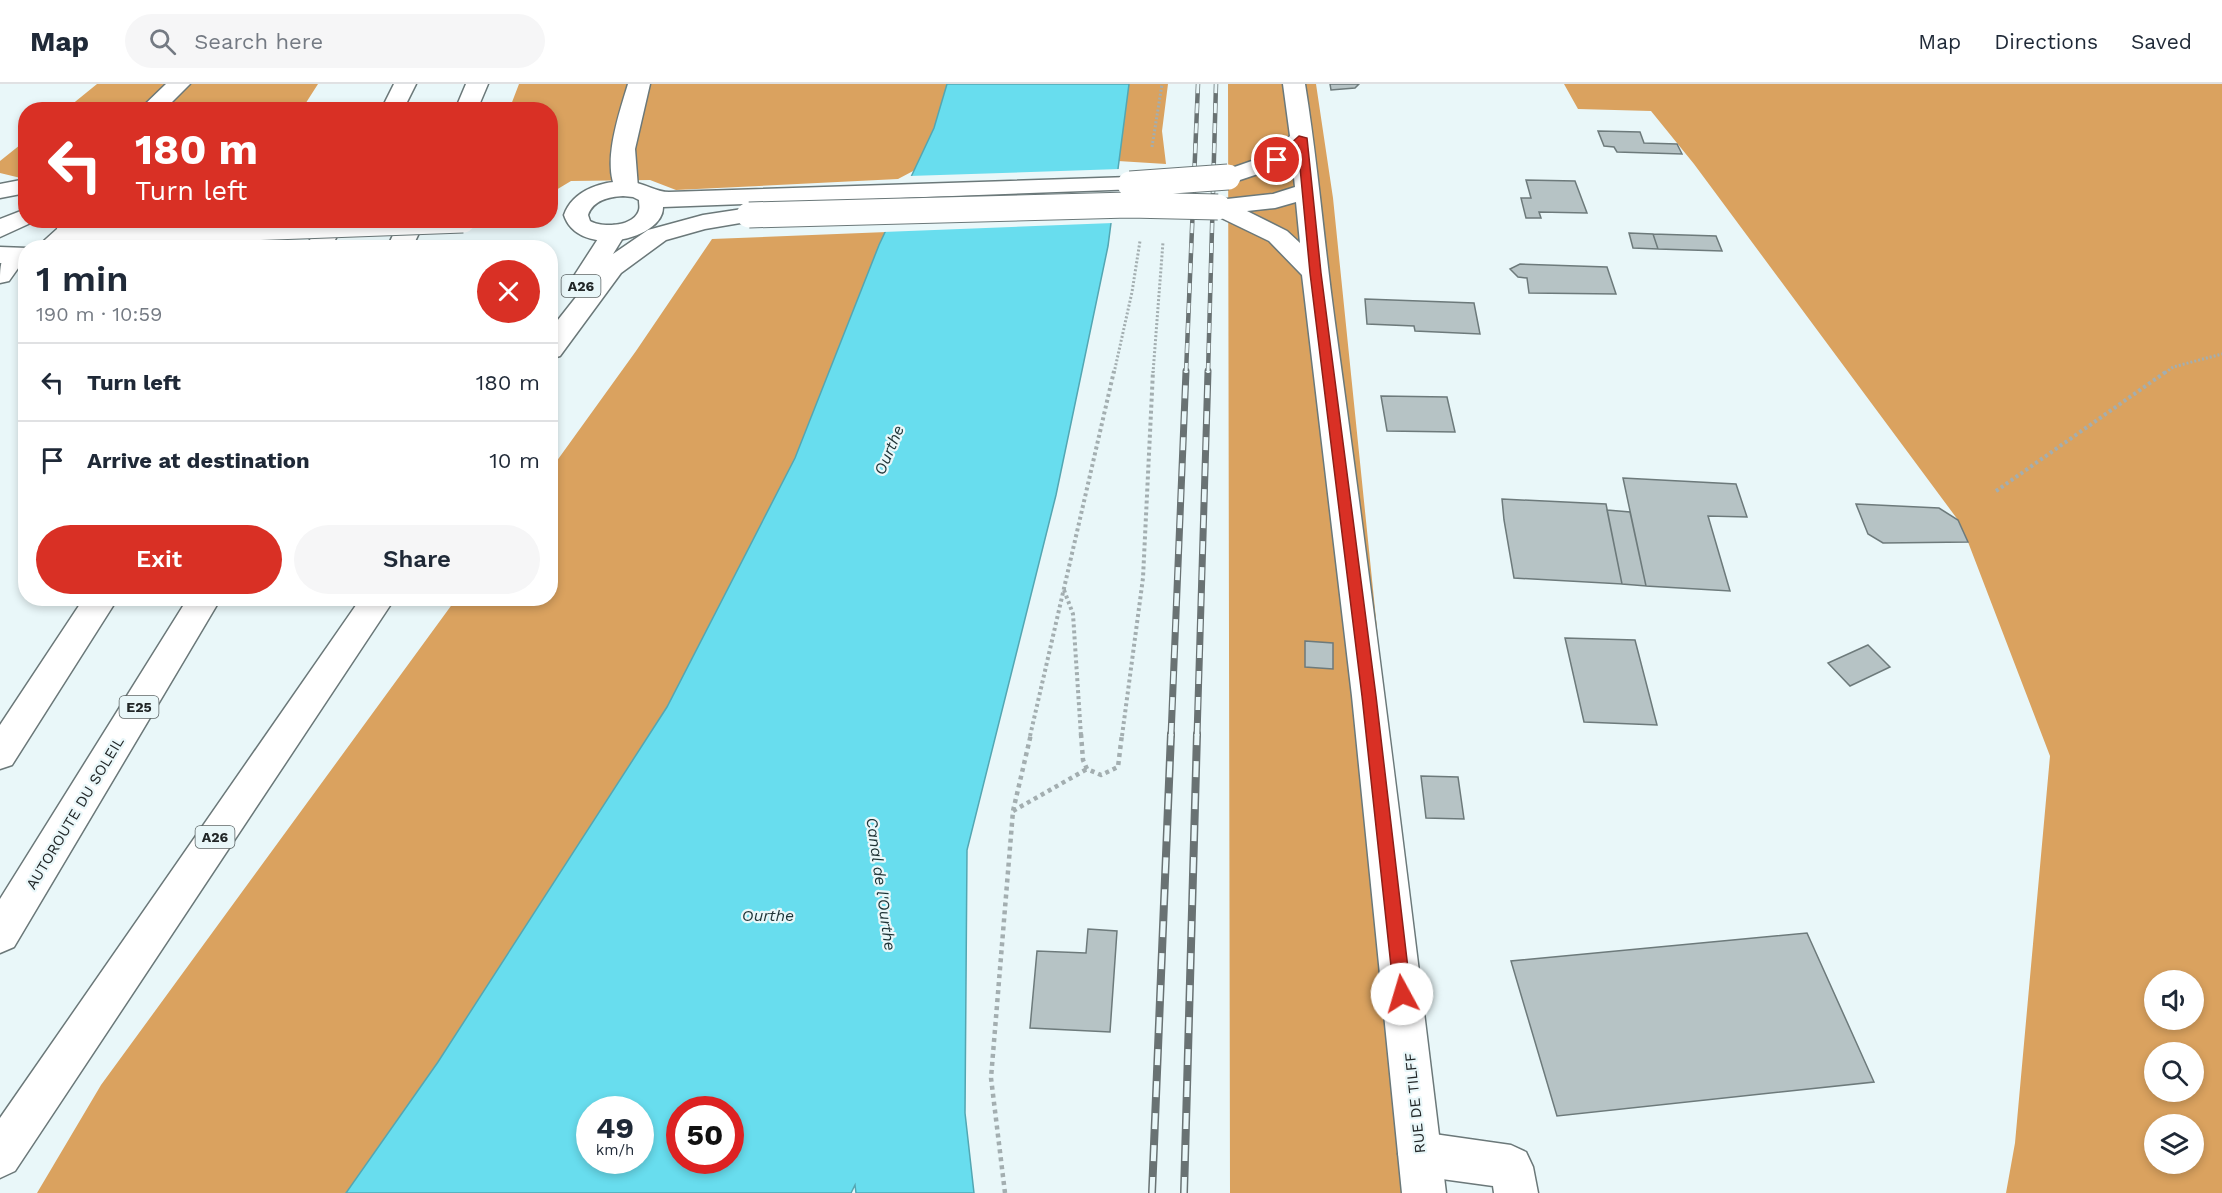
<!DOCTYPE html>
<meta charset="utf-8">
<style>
body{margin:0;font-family:"Work Sans",sans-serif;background:#f6f6f7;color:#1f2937;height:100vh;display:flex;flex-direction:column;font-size:22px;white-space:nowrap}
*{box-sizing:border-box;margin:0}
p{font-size:20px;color:#747a83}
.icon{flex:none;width:33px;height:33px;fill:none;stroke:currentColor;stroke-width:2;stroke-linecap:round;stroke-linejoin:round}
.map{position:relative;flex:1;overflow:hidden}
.sheet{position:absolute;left:18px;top:156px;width:540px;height:366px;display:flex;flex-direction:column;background:#fff;border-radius:24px;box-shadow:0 3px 9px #0003}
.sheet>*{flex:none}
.guide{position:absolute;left:18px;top:18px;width:540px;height:126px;border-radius:24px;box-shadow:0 3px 9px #0003;background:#d93025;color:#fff;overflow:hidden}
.controls{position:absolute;left:2144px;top:886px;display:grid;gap:12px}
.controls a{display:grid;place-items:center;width:60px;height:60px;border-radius:50%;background:#fff;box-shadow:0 3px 9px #0003;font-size:30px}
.speed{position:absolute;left:576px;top:1012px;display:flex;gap:12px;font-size:30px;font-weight:700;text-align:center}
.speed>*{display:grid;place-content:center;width:78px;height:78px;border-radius:50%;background:#fff;box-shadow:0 3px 9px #0003;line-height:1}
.speed small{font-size:15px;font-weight:400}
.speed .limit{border:9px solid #d22;background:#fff;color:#111}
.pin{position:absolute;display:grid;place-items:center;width:51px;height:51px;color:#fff;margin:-26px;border:3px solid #fff;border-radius:50%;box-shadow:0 2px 6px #0007}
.me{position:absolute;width:66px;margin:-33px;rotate:354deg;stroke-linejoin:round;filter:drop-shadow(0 0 4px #0008)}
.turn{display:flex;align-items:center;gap:21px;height:126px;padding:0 18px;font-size:27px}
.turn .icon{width:78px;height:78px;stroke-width:2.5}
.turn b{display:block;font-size:42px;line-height:51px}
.round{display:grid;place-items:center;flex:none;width:63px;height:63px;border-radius:32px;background:#f6f6f7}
.headline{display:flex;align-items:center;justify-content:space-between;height:102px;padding:0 18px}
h1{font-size:36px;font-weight:600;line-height:45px}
.cta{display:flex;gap:12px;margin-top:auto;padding:12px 18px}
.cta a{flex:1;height:69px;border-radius:36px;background:#d93025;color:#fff;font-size:24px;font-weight:600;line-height:69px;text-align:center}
.cta a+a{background:#f6f6f7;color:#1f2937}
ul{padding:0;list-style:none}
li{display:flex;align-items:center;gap:18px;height:78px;padding:0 18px;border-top:2px solid #e0e1e3}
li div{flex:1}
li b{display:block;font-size:22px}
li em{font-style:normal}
header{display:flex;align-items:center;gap:36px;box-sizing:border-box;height:84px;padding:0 30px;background:#fff;border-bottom:2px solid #e0e1e3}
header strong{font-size:28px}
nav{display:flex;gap:33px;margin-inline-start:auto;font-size:21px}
.search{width:420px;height:54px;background:#f6f6f7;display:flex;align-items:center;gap:15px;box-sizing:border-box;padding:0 21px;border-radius:33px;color:#747a83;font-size:22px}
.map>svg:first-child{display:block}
.forest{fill:#daa25f;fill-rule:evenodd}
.water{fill:#68ddee;stroke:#53a6b2;stroke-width:1.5;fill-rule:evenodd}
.pier{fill:#e9f7f9}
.building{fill:#b6c3c5;stroke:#6d7a7b;stroke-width:1.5}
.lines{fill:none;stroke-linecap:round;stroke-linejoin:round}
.minor-casing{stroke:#6b7879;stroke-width:3}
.major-casing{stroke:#6b7879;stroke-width:3}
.highway-casing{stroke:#6b7879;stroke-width:3}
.path-far2{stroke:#a3aeb0;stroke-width:3;stroke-dasharray:2 2;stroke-linecap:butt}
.path-far1{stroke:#a3aeb0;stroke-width:4;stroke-dasharray:3 3;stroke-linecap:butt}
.path{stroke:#a3aeb0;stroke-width:4.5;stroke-dasharray:4 4;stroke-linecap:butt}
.minor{fill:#fff;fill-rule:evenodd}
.major{fill:#fff;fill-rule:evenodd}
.highway{fill:#fff;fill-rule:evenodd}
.rail-far2-casing{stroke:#697273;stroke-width:4.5}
.rail-far1-casing{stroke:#697273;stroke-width:7}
.rail-casing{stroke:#697273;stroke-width:8}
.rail-far2{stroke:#e9f7f9;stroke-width:3;stroke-dasharray:10;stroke-linecap:butt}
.rail-far1{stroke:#e9f7f9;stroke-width:4.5;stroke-dasharray:13;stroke-linecap:butt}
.rail{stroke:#e9f7f9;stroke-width:5;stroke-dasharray:16;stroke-linecap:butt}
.major-bridge-casing{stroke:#6b7879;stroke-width:27;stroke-linecap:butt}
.major-bridge{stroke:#fff;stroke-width:25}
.route{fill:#d93025;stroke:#8d1f18;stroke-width:1.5}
.labels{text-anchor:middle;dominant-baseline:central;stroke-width:4.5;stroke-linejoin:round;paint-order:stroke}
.shield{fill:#e9f7f9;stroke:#5d6566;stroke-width:1.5}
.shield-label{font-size:14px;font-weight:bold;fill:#212627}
.street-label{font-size:15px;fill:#212627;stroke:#e9f7f9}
.water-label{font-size:16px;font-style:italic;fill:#1d3235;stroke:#e9f7f9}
</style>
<header>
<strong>Map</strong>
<div class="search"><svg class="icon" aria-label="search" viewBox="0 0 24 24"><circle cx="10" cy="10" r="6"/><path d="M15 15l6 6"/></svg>Search here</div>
<nav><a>Map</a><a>Directions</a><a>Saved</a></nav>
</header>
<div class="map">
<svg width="2222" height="1109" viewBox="0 0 2222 1109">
<rect width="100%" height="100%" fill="#e9f7f9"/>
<path class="forest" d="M97,0h221l-16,25 -237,1z
M519,0h428l-13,44 -19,42 -17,9 -222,11 -26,-10 -79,1 -15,9h-5l-1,-80h-41z
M1129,0h39l-6,47 4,33 -48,-3z
M1228,0h88l17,114 51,499 60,496h-214z
M1564,0h658v1109h-216l9,-50 35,-387 -82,-214 -10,-22 -264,-356 -43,-53 -73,-2zM2154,897h39v39h-39zM2154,969h39v39h-39zM2154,1041h39v39h-39z
M25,57v38l-25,-6v-12z
M887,148l-8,13 -84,213 -128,249 -229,355 -92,131h-309l64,-108 355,-486 94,-1 1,-129 85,-118 76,-112z"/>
<path class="water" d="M947,0h182l-21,162 -52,249 -89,355 -2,263 9,80h-118l-1,-8 -4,8h-505l92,-131 229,-355 128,-249 84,-213 55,-117zM590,1026h50v51h-50zM680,1026h50v51h-50z"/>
<path class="pier" d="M1120,85l-7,54 -230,9 26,-56z"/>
<path class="building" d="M1330,0h29l-4,4 -24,2z
M1598,47l42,1 4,11 33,1 5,10 -65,-2 -3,-5 -10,-1z
M1526,96l49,1 12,32 -48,-1 2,6h-15l-5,-20h10z
M1629,149l24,1 5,15 -25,-1z
M1653,150l63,2 6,15 -64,-2z
M1520,180l87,3 9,27 -87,-1 -2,-15 -9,-1 -8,-8z
M1365,215l109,4 6,31 -65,-3 -1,-5 -47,-2z
M1381,312l66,1 8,35 -68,-1z
M1623,394l113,6 11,33 -39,-1 22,75 -84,-5z
M1502,415l104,5 16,80 -108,-6 -10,-58z
M1856,420l83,4 19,12 10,22 -85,1 -15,-9z
M1607,426l23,2 16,74 -24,-2z
M1565,554l70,2 22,85 -73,-3z
M1305,557l28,2v26l-28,-2z
M1868,561l22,22 -40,19 -22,-23z
M1421,692l37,1 6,42 -38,-1z
M1088,845l29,2 -7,101 -80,-4 7,-77 49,2z
M1807,849l67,149 -317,34 -46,-155z"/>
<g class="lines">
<g class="minor-casing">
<path id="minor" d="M1420,1048l91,13 15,7 7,15 5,26h-44l-1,-7 -73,-10 -15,-7 -7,-15 7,-15z"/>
</g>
<g class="major-casing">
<path id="major" d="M1283,0h22c13,80 19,159 30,239 40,290 76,580 111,870h-44l-50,-497 -50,-421 -33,-34 -60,-29 -3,-5 3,-5 9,-2 55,-6 22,-7 -3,-28 -7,6 -57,19 -8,-2 -4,-5 4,-5 49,-17 21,-19zM1296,118l4,41 -13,-12 -40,-20 28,-3z
M1130,93l8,2 4,5 -4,5 -475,18c1,33 -85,52 -99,8 9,-26 42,-36 68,-33 14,2 24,10 37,10zM623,112l10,1 6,3c0,4 1,7 0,10 -5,17 -37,18 -49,11l-2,-6c5,-15 21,-18 35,-19z
M26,125v11l9,1 -35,16v-18z
M59,136h24c0,12 -8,21 -17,28h-30l21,-19z
M0,163l27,1h-1v15h-26z"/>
</g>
<g class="highway-casing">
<path id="highway" d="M166,0h24l-26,26h-25z
M394,0h22l-13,26h-22z
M466,0h22l-11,26h-22z
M628,0h22l-15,65 3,39 -4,5 -8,2 -8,-2c-18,-26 2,-82 10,-109z
M26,95v14l-26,5v-14z
M749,124l9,2 3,5 -3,5 -53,9 -39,11 -45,33 -61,83 -10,3v-29l34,-43 -8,-2 -4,-6 33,-51 9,-3 9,3 3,5 -13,21 35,-24 55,-15z
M320,136h25l-14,28h-25z
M400,136h25l-13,28h-25z
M13,165l9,2 4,6 -17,24 -9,2c0,-15 0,-29 13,-34z
M84,514h34l-106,167 -12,4v-44z
M188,514h33l-207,349 -14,6v-54z
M361,514h34l-380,573 -15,7v-60z"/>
</g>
<path class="path-far2" d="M1152,63l10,-63
M1114,289l18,-81 8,-51
M1153,289l10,-131
M2165,289l8,-6 49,-13"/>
<path class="path-far1" d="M1996,407l171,-120
M1064,506l9,24 8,122
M1030,652l84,-365
M1122,652l21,-158 10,-207"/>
<path class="path" d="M1081,650l2,26 4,9 14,6 17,-8 4,-33
M1013,727l74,-42
M1005,1109l-14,-115 22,-267 18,-77"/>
<use href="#minor" class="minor"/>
<use href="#major" class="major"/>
<use href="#highway" class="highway"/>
<g class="rail-far2-casing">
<path id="rail-far2" d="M1186,289l12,-289
M1208,289l8,-289"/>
</g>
<g class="rail-far1-casing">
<path id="rail-far1" d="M1171,652l15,-365
M1197,652l11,-365"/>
</g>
<g class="rail-casing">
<path id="rail" d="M1152,1109l19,-459
M1184,1109l13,-459"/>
</g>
<use href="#rail-far2" class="rail-far2"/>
<use href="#rail-far1" class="rail-far1"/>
<use href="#rail" class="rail"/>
<g class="major-bridge-casing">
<path id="major-bridge" d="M1130,100l98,-7
M749,131l380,-10 89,2
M70,146l42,3 351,-13"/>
</g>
<use href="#major-bridge" class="major-bridge"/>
</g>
<path class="route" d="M1299,52l8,2 14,135 55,423 35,298 -3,6 -6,2 -5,-2 -3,-6 -32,-298 -52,-423 -12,-127 -18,16 -8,-2z"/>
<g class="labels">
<g class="shield">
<rect x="561.5" y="191" width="39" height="22" rx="4.5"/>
<rect x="119.5" y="612" width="39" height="22" rx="4.5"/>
<rect x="195.5" y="742" width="39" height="22" rx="4.5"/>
</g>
<g class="shield-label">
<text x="581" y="202">A26</text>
<text x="139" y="623">E25</text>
<text x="215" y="753">A26</text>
</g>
<g class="street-label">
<text transform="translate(75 729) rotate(-59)">AUTOROUTE DU SOLEIL</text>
<text transform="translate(1415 1019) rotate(-96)">RUE DE TILFF</text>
</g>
<g class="water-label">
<text transform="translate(889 366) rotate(-67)">Ourthe</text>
<text transform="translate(881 800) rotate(82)">Canal de l'Ourthe</text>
<text x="768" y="831">Ourthe</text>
</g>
</g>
</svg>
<div class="controls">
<a><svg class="icon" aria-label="sound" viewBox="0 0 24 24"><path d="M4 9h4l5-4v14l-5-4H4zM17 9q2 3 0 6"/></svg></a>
<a><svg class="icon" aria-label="search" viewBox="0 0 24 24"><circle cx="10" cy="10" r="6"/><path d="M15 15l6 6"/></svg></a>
<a><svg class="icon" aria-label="layers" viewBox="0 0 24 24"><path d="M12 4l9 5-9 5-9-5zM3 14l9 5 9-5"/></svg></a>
</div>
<div class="speed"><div>49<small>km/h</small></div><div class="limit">50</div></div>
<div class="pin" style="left:1277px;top:76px;background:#d93025"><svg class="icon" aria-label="arrive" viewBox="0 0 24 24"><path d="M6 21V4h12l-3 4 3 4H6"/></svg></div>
<svg class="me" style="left:1402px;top:910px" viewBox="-20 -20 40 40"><circle r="19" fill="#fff"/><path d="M0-13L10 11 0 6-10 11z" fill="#d93025"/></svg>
<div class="guide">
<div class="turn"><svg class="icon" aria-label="left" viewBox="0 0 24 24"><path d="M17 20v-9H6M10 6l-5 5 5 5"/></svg><div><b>180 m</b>Turn left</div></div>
</div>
<section class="sheet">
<div class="headline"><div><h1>1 min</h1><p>190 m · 10:59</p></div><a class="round" style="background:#d93025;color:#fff"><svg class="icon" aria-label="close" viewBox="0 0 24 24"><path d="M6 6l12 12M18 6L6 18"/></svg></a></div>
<ul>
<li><svg class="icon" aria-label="left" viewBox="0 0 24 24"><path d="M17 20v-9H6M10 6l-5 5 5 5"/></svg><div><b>Turn left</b></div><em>180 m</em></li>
<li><svg class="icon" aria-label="arrive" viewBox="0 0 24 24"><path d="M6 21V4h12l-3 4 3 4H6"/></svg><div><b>Arrive at destination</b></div><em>10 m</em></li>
</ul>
<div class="cta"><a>Exit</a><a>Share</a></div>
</section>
</div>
